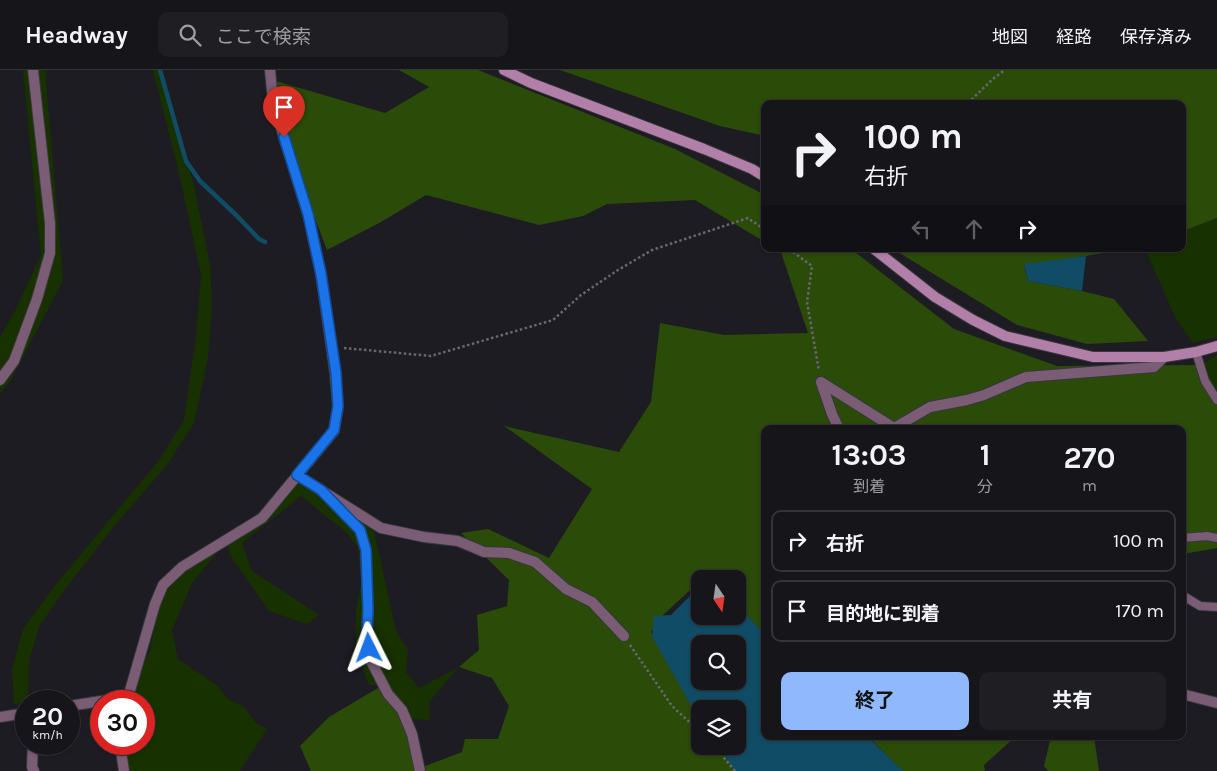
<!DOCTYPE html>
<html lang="ja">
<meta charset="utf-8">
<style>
body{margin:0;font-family:Karla,"Noto Sans JP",sans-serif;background:#1f1e23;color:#f1f3f6;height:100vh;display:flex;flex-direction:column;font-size:19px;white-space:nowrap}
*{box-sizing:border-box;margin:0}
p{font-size:16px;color:#9e9fa2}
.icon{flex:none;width:28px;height:28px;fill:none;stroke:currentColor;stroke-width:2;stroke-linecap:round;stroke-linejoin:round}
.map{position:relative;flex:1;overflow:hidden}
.panel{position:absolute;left:761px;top:355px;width:425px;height:315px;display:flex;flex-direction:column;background:#16151a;border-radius:10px;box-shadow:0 1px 4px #0004,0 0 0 1px #353439}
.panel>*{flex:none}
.top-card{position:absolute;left:761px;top:30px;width:425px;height:152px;border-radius:10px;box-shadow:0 1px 4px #0004,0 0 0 1px #353439;background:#16151a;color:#f1f3f6;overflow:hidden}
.needle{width:32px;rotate:167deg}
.fabs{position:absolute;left:691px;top:500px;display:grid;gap:10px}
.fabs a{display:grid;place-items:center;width:55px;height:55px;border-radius:10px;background:#16151a;box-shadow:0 1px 4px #0004,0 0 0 1px #353439;font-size:25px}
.speed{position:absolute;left:15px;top:620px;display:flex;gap:10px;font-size:25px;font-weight:700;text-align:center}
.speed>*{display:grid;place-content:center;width:65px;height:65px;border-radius:50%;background:#16151a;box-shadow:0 1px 4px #0004,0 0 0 1px #353439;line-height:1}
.speed small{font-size:12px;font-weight:400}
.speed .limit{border:8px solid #d22;background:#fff;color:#111}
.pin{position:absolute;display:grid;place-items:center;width:42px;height:42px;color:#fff;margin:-51px -21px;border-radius:50% 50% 50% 0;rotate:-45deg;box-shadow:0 0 5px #0007}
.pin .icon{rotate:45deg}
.me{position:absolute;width:55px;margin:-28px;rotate:357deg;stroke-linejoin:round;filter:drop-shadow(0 0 4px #0008)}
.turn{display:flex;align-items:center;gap:18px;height:105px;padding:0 20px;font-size:22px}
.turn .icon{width:65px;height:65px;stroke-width:2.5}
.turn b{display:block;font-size:35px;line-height:42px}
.lanes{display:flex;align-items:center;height:48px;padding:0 20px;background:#0003;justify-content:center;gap:25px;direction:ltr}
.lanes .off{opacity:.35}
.eta{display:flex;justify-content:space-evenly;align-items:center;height:85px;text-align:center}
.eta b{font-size:30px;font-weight:700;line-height:35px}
.action{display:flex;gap:10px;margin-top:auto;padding:10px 20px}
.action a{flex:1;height:58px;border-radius:10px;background:#8fb8fd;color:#111;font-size:20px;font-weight:700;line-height:58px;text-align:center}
.action a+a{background:#1f1e23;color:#f1f3f6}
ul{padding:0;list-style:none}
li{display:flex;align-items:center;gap:15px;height:62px;margin:0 10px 8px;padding:0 10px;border:2px solid #353439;border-radius:10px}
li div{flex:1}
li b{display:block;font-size:19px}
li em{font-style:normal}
header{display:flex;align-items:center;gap:30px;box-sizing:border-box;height:70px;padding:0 25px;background:#16151a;border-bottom:1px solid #353439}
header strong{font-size:24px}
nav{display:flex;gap:28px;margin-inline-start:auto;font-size:18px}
.search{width:350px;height:45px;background:#1f1e23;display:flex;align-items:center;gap:12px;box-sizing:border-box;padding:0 18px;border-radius:10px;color:#9e9fa2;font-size:19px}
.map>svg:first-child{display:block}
.green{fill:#183100}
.forest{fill:#2b4b09}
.water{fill:#104c66;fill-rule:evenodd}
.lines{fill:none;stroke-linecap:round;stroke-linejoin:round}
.stream{stroke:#104c66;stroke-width:4.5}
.lane-casing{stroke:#38373e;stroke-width:10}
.street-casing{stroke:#38373e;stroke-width:12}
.secondary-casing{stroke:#38373e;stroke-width:12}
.path{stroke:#68676e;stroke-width:2.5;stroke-dasharray:2.5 2.5;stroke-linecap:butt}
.lane{stroke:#7b5c75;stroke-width:8}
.street{stroke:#7b5c75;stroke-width:10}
.secondary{stroke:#b17fa7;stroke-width:10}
.route-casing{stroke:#114b97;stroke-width:12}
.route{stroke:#1a73e8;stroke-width:9}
</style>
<header>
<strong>Headway</strong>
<div class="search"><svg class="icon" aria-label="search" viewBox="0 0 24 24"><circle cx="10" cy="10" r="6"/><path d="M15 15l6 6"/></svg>ここで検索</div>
<nav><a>地図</a><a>経路</a><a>保存済み</a></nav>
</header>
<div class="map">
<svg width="1217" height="701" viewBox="0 0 1217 701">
<rect width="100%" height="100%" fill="#1d1c23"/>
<path class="green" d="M23,0h22l18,210 -52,100 -11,14v-57l15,-26 26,-56z
M153,0h9l31,112 17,81 2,42 -4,53 -14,65 -27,42 -52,60 -49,63 -26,37 -11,35 -1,41h-2v2l-12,1 -2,-35 11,-40 30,-41 107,-129 24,-39 12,-84 5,-61 -22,-102z
M1217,148v119l-24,6 -17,-24 -31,-70h37l1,-18z
M1217,285v44l-16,-34z
M300,407l72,45 24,109 12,19 -2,22 13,16 40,-21 -30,35 1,18 -21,-1 -25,-34h-15l-13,-37v-38l5,-26 -3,-36 -11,-15 -46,-37 -59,47 10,28 67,44 -12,9 -38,-13 -39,-56 -4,-15z
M219,480l-27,33 -20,47 6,29 40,27 10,13 16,8 12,16 11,6 -27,42h-116l-2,-27h22v-43h-15l8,-24 12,-24 12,-55 23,-30z"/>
<path class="forest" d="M399,0h79l197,79 90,46v47l-70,-42 -88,4 -24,12 -44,9 -113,-30 -45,27 -54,28 -43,-113 -8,-56 109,32 44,-26z
M560,0h657v148l-34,13 -1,-127h-417v32l-45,-10z
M776,179h75l103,80 103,37 144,-1 16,32v151l-34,6 -1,-125h-417v206l-27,-29v-27h-25l-5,-5 -5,5h-3v2l-37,34 -12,17 49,80v34h21l15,25h-425l-11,-25 29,-29 54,-32 19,25 18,58 42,-16 3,-13h33l11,-33 -17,-28 -33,-11 20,-17 -2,-35 30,-9 2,-26 -48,-47 27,-4 61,29 43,-69 -88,-63 115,26 32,-50 9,-79 64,12 84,-2 -27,-81z
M893,179h233l-40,7 -62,9 4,16 54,10 32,8 34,42 -61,3 -70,-19z
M868,666h148l-32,29 1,6h-83z
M1051,666h43l5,35h-51l-4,-5z"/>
<path class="water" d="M1086,186l-4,35 -54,-10 -4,-17z
M700,516v30h38v-11l27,30v101h102l36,35h-168l-17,-25h20v-37h-38v12l-48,-84 2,-21 17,-1zM700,574h38v37h-38z"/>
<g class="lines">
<path class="stream" d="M160,0l26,91 14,20 36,34 23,24 6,3"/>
<g class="lane-casing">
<path id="lane" d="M1196,282l9,29 12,19
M1182,468l25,-2 10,2
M1182,525l18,11 17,1"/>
</g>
<g class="street-casing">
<path id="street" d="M0,310l14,-19 23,-62 13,-46v-30l-17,-153
M821,312l73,46 36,-21 37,-7 17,-5 42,-18 128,-10 10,-10
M821,312l11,32 7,15
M297,405l84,53 43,9 34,4 26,11 25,1 26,9 31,27 26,13 32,34
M334,433l26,27 6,20 2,59 -1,27 4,25 17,33 14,16 10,24 8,37
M1182,624l35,9
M127,631l28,-97 8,-19 19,-18 80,-49 72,-87 4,-24 -3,-34 -14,-99 -13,-60 -35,-112 -3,-32
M69,636l58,-9
M0,647l26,-4
M33,674l-1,23 2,4
M120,674l4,27"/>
</g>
<g class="secondary-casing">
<path id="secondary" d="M504,0l27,13 173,66 48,20 13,8
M874,179l61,48 38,23 32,16 88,21h71l32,-5 21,-6"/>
</g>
<path class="path" d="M963,34l5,-1 26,-25 11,-8
M789,179l23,17 -5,36 12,69
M344,278l87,8 122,-36 28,-25 37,-25 34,-20 96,-32 17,12
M630,575l42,61 28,26
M714,676l21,25"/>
<use href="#lane" class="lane"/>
<use href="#street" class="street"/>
<use href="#secondary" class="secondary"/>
</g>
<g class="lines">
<g class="route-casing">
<path id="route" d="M284,67l24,77 13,60 15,99 2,33 -4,24 -37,45 24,15 39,40 6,20 2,59 -1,27 2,12"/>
</g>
<use href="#route" class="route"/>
</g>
</svg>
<div class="fabs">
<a><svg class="needle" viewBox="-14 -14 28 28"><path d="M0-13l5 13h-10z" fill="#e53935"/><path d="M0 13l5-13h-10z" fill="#9e9fa2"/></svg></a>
<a><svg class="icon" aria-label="search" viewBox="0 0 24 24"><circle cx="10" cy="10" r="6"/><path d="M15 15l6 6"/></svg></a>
<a><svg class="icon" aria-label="layers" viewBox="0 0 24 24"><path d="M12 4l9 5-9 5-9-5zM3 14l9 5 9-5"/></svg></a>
</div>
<div class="speed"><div>20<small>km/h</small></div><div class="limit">30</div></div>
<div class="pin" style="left:284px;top:67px;background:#d93025"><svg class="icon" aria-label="arrive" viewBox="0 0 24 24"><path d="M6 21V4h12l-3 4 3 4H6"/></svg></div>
<svg class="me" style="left:369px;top:578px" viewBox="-20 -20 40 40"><path d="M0-17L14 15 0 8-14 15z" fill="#1a73e8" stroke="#fff" stroke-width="4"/></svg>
<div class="top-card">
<div class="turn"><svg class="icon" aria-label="right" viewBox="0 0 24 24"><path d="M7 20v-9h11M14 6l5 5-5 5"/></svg><div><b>100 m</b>右折</div></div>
<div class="lanes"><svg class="icon off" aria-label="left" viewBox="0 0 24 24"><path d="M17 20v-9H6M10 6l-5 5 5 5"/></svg><svg class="icon off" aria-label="ahead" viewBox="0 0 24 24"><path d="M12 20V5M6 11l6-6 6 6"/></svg><svg class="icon" aria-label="right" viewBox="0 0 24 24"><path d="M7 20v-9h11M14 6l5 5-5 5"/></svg></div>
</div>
<section class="panel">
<div class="eta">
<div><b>13:03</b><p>到着</p></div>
<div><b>1</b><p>分</p></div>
<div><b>270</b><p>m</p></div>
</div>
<ul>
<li><svg class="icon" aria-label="right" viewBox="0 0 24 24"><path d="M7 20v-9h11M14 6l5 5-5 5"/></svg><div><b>右折</b></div><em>100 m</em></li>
<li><svg class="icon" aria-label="arrive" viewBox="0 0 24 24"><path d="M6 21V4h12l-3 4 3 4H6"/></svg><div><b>目的地に到着</b></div><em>170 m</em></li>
</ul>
<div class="action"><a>終了</a><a>共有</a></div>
</section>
</div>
